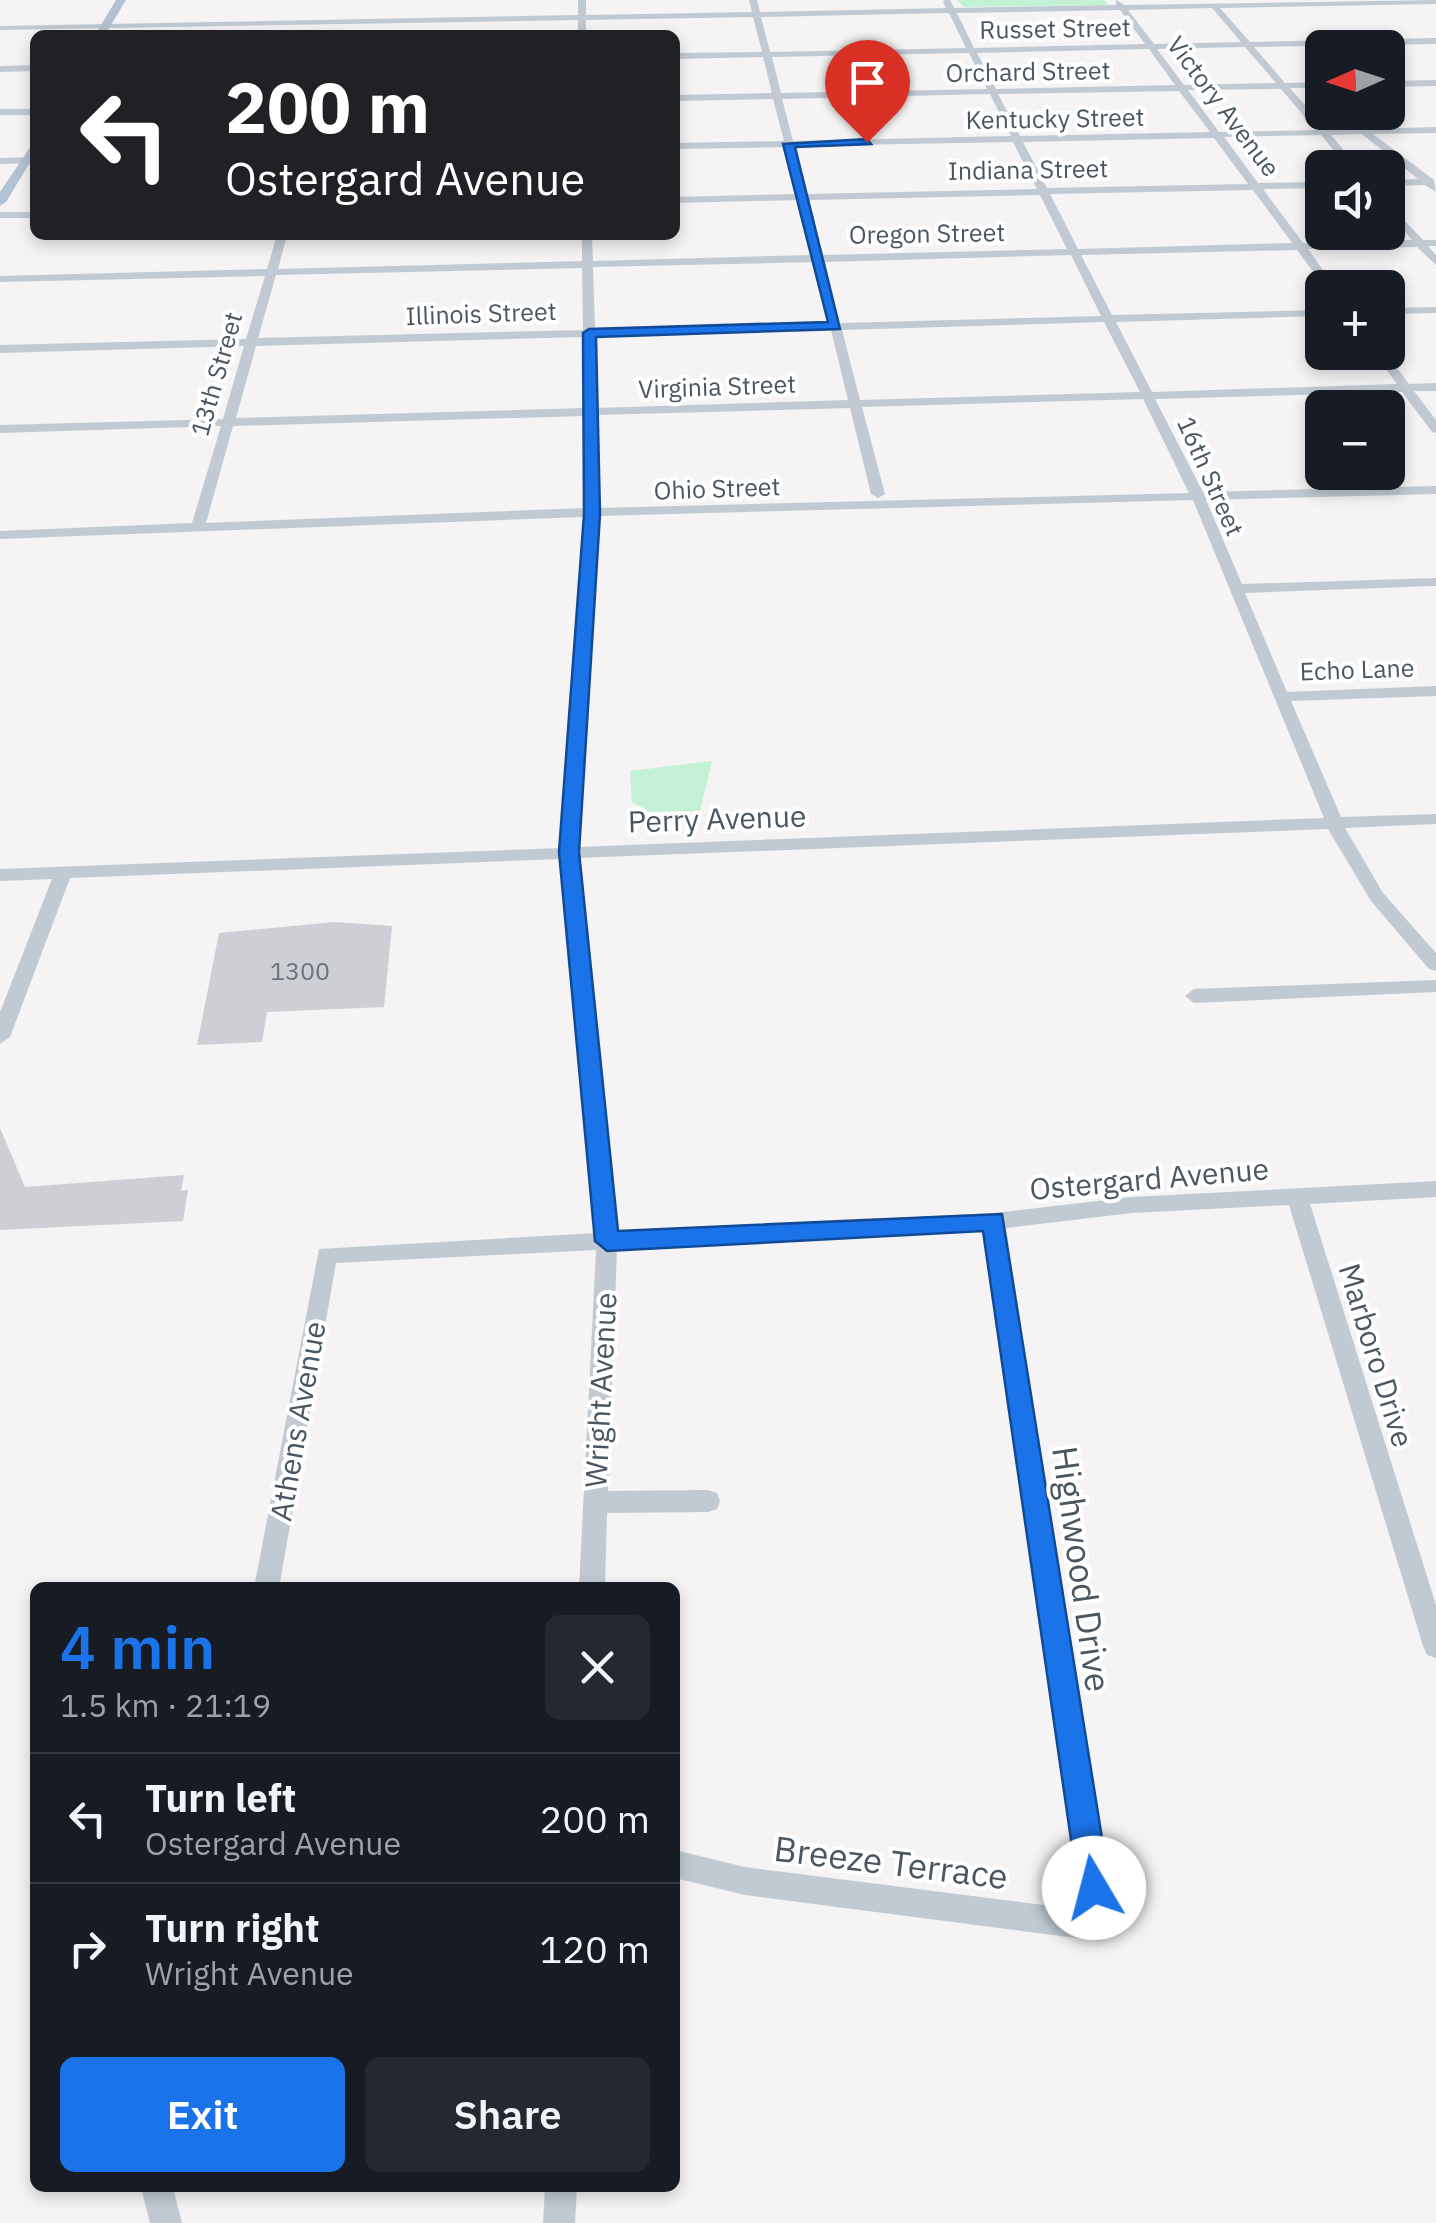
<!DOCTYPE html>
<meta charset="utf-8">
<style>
body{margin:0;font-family:"IBM Plex Sans",sans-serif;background:#242831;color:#f1f3f6;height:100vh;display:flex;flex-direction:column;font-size:38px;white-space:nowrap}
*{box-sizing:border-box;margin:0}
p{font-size:32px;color:#9ea1a6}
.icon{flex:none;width:55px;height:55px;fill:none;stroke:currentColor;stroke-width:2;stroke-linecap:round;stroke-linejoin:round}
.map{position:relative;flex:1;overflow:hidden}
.drawer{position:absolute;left:30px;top:1582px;width:650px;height:610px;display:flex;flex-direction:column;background:#171b24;border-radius:15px;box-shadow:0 5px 15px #0003}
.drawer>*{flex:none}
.banner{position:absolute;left:30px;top:30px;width:650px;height:210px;border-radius:15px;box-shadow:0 5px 15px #0003;background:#202124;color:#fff;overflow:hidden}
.needle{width:65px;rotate:267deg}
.controls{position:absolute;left:1305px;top:30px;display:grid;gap:20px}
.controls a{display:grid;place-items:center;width:100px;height:100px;border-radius:15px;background:#171b24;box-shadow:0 5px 15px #0003;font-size:50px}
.pin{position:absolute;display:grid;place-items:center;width:85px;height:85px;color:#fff;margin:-102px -42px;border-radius:50% 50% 50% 0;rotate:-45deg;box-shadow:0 0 10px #0007}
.pin .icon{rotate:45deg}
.me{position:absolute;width:110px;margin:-55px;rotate:352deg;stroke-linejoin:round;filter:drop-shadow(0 0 8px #0008)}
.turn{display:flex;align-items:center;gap:35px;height:210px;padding:0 30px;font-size:45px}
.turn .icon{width:130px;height:130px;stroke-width:2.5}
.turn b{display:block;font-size:70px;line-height:85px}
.round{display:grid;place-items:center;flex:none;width:105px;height:105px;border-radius:15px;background:#242831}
.summary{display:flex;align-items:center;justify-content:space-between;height:170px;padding:0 30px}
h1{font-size:60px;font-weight:600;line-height:75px;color:#1a73e8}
.button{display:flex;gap:20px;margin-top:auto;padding:20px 30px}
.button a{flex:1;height:115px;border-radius:15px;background:#1a73e8;color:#fff;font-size:40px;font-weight:600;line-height:115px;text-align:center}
.button a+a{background:#242831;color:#f1f3f6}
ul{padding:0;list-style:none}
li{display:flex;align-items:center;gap:30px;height:130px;padding:0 30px;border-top:2px solid #363941}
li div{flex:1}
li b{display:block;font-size:38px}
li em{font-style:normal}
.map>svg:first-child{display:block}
.green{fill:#c3f1d5}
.building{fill:#cdcfd5}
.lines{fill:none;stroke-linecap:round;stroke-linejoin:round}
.minor{fill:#c1cad2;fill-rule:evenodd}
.major{fill:#b3c2d1;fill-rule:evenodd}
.route{fill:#1a73e8;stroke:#114b97;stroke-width:2.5}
.labels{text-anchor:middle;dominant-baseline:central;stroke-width:8;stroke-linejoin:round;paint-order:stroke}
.far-street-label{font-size:25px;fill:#4a5661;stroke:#fff}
.number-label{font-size:25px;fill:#6b747e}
.street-label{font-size:30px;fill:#4a5661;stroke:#fff}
.near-street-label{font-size:35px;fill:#4a5661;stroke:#fff}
</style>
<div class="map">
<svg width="1436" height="2223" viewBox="0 0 1436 2223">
<rect width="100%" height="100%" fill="#f5f3f3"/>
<path class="green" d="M956,0h148l4,5 -143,2z
M712,761l-12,50 -51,1 -17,-10 -2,-31z"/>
<path class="building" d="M334,922l58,4 -8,81 -117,5 -5,30 -65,3 22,-112z
M0,1128l25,59 159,-12 -3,16 7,-1 -5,31 -183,9z"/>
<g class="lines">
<path class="minor" d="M578,0h8v15l166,-3 -3,-12h8l3,12 186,-4 -3,-6 2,-2h5l4,8 162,-3v-5l9,5 311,-5v4l-216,4 30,34 186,-4v6l-182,3 31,36 37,-1v6h-32l36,41h29l-19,-17h10l21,17 69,-2v6l-63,1 61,46 2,12 -11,-7 -37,1v-6l30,-1 -56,-45 -31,1 28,33h-11l-27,-33 -97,2 34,46 64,-1v6l-59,1 40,54 109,-3 -24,-28v-9l35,37h13v6h-8l8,9v10l-19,-18 -109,2 28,39h-11l-28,-38 -216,5 31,60 210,-5v6l-206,6 36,70 245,-8 -24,-32h12l24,32 27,-1v8h-22l22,29v13l-4,-1 -30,-40 -247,7 48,93 233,-6v8l-230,6 36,84 194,-6v8h-3l-188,7 42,99 149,-6v10l-145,5 50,116 95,-3v10l-91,4 38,65 53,60v18l-7,-2 -58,-68 -43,-72 -750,29 39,374 377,-19 138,-16 304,-16v16l-126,7 126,401v53l-9,-3 -4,-9 -134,-441 -157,8 -126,15 107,699 -4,10 -10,4 -354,-46 -70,-17v-28l70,17 337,43 -97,-680 -368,19 -9,242 100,-1 9,3 3,8 -3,8 -9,3 -101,1 -2,75h-26l17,-338 -260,13 -57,325h-25l65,-339 277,-16 -35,-374 -491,19 -60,159 -10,7v-32l52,-133 -52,2v-12l561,-21 23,-331 -584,22v-8l192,-8 29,-97 -221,7v-8l223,-6 21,-73 -244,7v-8l246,-6 19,-63 -265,6v-6l267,-7 10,-34h10l-9,34 304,-8v-26h10l1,26 219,-6 -13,-55 -124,3v-6l122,-3 -12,-47 -110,2v-6l109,-2 -11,-42 -98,2v-6l97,-2 -9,-36 -88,2v-6l87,-1 -9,-35 -167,3v15h-8v-15l-578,10v-4l578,-11zM1212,8l29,34 -87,2 -26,-34zM1120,10l25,34 -171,4 -17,-35zM949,13l17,35 -196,4 -9,-35zM1245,47l31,36 -92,2 -27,-36zM1149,49l26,36 -179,4 -19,-36zM969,53l18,36 -206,4 -9,-36zM1281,89l35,41 -97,2 -31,-42zM1179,91l31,41 -190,4 -22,-42zM990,94l21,42 -218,5 -11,-42zM1214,138l34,46 -201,4 -24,-46zM1013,142l24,47 -230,5 -12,-48zM1253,190l39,53 -214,6 -28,-55zM1040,195l27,54 -244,6 -14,-55zM1071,255l30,61 -261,7 -15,-61zM814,262l15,61 -234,6 -2,-62zM582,268l1,62 -325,8 18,-63zM1104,322l36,70 -280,8 -18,-70zM831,330l17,70 -252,8 -1,-72zM583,337l1,71 -348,10 20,-72zM1143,399l46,94 -591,15 -1,-93 253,-7 21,86 7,4 7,-4 -23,-87zM584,416l1,92 -379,15 27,-97zM1193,500l131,318 -746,29 20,-331z
M35,65v6l-35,1v-6z
M1436,80v6l-48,1v-6z
M0,109h35v6h-35z
M35,157v6l-35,1v-6z
M0,212h35v6h-35z
M1436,307v6l-48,1v-6z
M1436,980v12l-242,11 -9,-7 9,-7z
M141,2188h32l9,35h-32z
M545,2188h32l-2,35h-32z"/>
<path class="major" d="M116,0h10l-21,35h-10z
M35,140v14l-29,48 -6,4v-14z"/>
</g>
<path class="route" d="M867,139l4,5 -76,3 45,182 -244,8 4,177 -21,338 39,379 384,-17 108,674 -5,12 -11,4 -12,-4 -4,-12 -95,-657 -376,20 -12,-10 -36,-389 25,-338 -1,-181 6,-4 239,-7 -45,-178z"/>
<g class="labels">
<g class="far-street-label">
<text transform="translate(1055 28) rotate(-1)">Russet Street</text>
<text transform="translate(1028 71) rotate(-1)">Orchard Street</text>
<text transform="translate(1224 106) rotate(53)">Victory Avenue</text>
<text transform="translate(1055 118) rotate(-1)">Kentucky Street</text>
<text transform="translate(1028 169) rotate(-1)">Indiana Street</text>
<text transform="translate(927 233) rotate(-1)">Oregon Street</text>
<text transform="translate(481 313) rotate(-2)">Illinois Street</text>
<text transform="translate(216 374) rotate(-74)">13th Street</text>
<text transform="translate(717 386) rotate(-2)">Virginia Street</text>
<text transform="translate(1211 476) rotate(66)">16th Street</text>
<text transform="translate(717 488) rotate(-2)">Ohio Street</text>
<text transform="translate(1357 669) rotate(-2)">Echo Lane</text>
</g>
<g class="number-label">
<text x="300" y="970">1300</text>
</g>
<g class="street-label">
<text transform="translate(717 818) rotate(-2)">Perry Avenue</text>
<text transform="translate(1149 1178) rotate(-5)">Ostergard Avenue</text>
<text transform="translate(1377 1355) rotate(73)">Marboro Drive</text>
<text transform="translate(600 1390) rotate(-87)">Wright Avenue</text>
<text transform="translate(297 1421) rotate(-80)">Athens Avenue</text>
</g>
<g class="near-street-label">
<text transform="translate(1082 1569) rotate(82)">Highwood Drive</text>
<text transform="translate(891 1862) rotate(7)">Breeze Terrace</text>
</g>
</g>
</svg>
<div class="controls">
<a><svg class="needle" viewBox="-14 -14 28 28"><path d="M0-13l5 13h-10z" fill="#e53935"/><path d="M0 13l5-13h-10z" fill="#9ea1a6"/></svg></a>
<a><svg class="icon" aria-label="sound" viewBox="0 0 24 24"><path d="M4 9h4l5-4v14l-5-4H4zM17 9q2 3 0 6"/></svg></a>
<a>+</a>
<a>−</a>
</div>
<div class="pin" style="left:867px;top:142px;background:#d93025"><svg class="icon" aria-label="arrive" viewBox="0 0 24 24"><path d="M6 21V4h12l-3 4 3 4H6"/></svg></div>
<svg class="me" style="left:1094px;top:1888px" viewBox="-20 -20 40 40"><circle r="19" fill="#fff"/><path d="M0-13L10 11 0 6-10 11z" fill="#1a73e8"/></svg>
<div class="banner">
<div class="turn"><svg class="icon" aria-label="left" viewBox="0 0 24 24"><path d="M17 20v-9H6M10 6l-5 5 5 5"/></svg><div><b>200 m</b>Ostergard Avenue</div></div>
</div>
<section class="drawer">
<div class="summary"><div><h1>4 min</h1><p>1.5 km · 21:19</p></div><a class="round"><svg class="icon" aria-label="close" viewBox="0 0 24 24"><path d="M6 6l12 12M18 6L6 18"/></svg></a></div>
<ul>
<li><svg class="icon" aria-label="left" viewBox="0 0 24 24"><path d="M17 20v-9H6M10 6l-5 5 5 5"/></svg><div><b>Turn left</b><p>Ostergard Avenue</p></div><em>200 m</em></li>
<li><svg class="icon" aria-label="right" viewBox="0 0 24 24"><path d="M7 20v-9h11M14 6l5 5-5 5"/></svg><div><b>Turn right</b><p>Wright Avenue</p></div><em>120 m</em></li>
</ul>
<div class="button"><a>Exit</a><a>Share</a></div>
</section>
</div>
